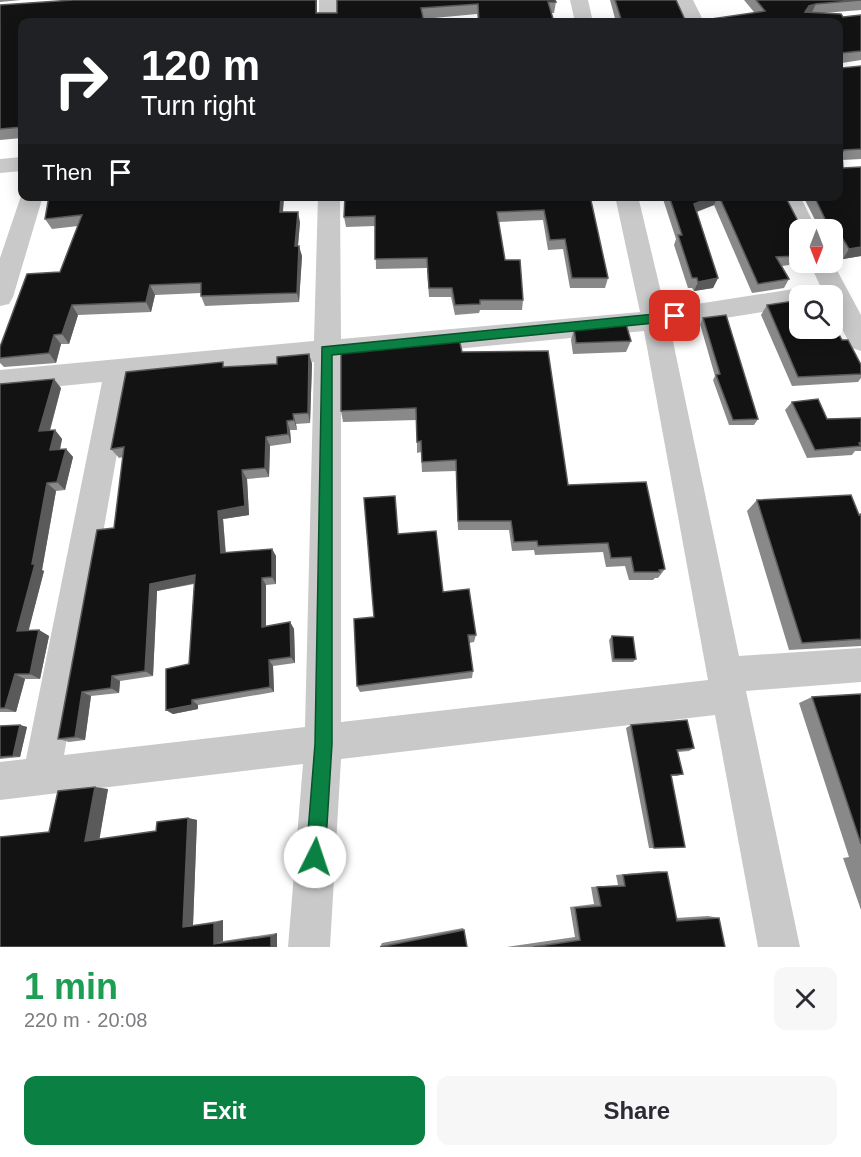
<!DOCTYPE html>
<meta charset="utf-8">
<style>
body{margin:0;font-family:Helvetica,sans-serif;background:#f7f7f7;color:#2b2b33;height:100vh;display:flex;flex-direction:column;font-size:22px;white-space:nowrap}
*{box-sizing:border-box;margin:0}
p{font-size:20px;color:#7c7c81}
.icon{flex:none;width:33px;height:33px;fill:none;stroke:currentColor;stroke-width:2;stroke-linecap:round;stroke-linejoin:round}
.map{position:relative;height:947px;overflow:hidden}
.details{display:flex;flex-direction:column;background:#fff;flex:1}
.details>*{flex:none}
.guide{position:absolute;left:18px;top:18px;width:825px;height:183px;border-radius:12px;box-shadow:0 3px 15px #0003;background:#202124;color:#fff;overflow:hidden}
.needle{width:39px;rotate:180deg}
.controls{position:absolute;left:789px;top:219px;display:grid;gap:12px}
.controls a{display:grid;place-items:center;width:54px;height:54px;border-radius:12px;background:#fff;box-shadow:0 3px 15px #0003;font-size:30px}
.pin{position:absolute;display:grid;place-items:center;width:51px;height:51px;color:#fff;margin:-26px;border-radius:12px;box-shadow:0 3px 9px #0006}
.me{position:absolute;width:66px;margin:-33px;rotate:4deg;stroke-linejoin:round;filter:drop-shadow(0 0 4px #0008)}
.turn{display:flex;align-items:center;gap:21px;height:126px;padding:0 24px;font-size:27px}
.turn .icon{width:78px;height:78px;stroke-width:2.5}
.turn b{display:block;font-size:42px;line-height:51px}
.then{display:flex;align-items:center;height:57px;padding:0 24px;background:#0003;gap:12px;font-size:22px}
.round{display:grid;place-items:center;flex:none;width:63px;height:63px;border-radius:12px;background:#f7f7f7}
.head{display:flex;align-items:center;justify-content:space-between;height:102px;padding:0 24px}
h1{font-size:36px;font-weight:700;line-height:45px;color:#1e9e55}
.action{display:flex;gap:12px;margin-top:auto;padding:12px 24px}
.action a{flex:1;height:69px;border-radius:12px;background:#0b8043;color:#fff;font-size:24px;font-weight:700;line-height:69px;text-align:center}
.action a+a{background:#f7f7f7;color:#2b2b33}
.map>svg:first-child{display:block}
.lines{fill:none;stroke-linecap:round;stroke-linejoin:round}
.minor{fill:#c9c9c9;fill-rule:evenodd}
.wall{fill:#898989}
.shaded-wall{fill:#5a5a5a}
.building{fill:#131313;stroke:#5a5a5a;stroke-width:1.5}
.route{fill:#0b8043;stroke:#07532c;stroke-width:1.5}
</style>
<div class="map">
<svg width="861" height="947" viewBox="0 0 861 947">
<rect width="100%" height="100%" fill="#fff"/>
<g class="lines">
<path class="minor" d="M319,0h18v22h-18z
M570,0h18l5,22h-18z
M675,0h18l11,22h-18z
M22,157v14l-22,2v-14z
M22,193v3h21l-30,101 -4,7 -9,2v-48z
M318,196h22l1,143 299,-27 -25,-116h23l27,113 135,-21 9,2 3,6h-12v10l-130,21 69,329 122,-8v34l-115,9 54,256h-42l-43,-232 -374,44 -11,188h-42l15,-183 -303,36v-38l26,-3 76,-377 -102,10v-22l314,-29zM644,331l64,349 -367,42v-362zM314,362l-9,365 -241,28 66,-375z
M777,196h23l17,34h-17v7l-3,-1z
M832,261l29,54v36l-9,-3 -20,-38v-14h-7l-16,-34h23z"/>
</g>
<path class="wall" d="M0,0h21l-21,2z
M317,0v13h20v-13l219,2 -2,11h-3l3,9h-76l-1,-8 -54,5 -401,3v116l-22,2v-135z
M610,0h66l10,22h-70z
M744,0h117v10l-38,3 20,4 18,-2v45l-19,3v5l19,-2v93l-19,1 1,8 18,-1v89l-18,3 -7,-10 -4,1v-20h-32v26l-4,6h-5l-2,3 -7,1 7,13 -5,9 -32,5 -38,-88 -17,7 21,66 -5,10 -19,3 -2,-3h-4l-14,-43 2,-6 -14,-43h123l16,31 4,1 3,-6h8l-13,-26h35v-174l-84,-10z
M44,196h240l-1,16 17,10 -2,24 4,10 -3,46 -94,4 -4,-10v-3l-46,2 -4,17 -73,3 -9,29h-8l-5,19 -52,4 -4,-4v-5l60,-86 18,-46 -26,3 -7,-10 4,-22 -4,1z
M590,196l18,82 -3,10h-35l-7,-39 -15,1 -5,-30 -45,2 7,38 18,40 -1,10h-42l-1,3 -24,2 -4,-18h-22l-2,-29 -51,1 -1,-43 -29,1 -2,-10z
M767,305l33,23 42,12 19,25v13l-3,4 -66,4 -31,-71z
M703,318l55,101 -4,6h-25l-16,-45 2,-4 -15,-52z
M574,329l57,12 -5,11 -53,2 -2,-14z
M462,352l106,133 97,84 -7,9h-3l-2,2h-24l-4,-14 -19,1 -3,-15 -68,3 -1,-5 -22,1 -3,-21h-51l-2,-59 -34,1 -1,-20 -4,1v-33l-74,2 -2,-11z
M309,354l3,10 -2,59 -14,1 1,6h-7l1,13 -21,3 -1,31 -22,2 2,36 -26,4 3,34 46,-4 4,7v28l-10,1v41l24,-4 4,7 1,34 -22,3 1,26 -76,13v4l-25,5 -7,-4 23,-46 5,-80 -37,7 -4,85 -33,5 -1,12 -28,3 -6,44 -16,2 -11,-3 56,-211 9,-71 -4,1 -8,-9 114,-82 52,-3z
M0,384l61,4 -11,43 5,-1 7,9 -2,10h6l7,8 -8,33 -9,1 -14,79 2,1 -16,60 11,-1 10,6 -9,43h-15l-9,33h-16z
M792,402l35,17 34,-1v33h-6l-3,4 -45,3 -22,-48z
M757,500l104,14v132l-72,4 -42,-139z
M398,534l78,101 -2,7 -5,1 4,28 -1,7 -112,14 -3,-6 17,-69z
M612,636l24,23 -3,3h-21l-3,-22z
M861,694v216l-18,-52 6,-1 -50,-154 13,-6z
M20,725l7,2 -7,30 -20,2v-33z
M631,725l63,23 -5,3 -11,1 5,22 -6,2h-6l14,71 -36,1 -23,-120z
M108,789l-9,50 57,-8 32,-13 9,2 -4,105 30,-5v21l54,-8v14h-277l49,-115z
M658,871l9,1 9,46 32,-2 11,2 6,29h-218l68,-10 -5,-30 24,-3 -3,-17 27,-2 -2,-10z
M463,928l1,2 -84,17 2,-4z"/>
<path class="shaded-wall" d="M316,0h1v22l-1,-9z
M816,4l-5,10 -10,8 8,-16z
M281,196h3l-2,26 -2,-10z
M715,196h3l-4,9 -24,9 4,-10z
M298,212l2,10 -3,34 -2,-10z
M299,246l3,10 -3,46 -2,-9z
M861,247v9l-18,3 6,-10z
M718,278l-5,10 -19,3 4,-9z
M150,285l5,10 -4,17 -5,-10z
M72,305l6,10 -9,29 -7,-10z
M54,335l7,9 -5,19 -7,-10z
M309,354l3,10 -2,59 -2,-10z
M54,379l7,9 -14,52 -8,-9z
M293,414l3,10 1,6 -3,-10z
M287,421l3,9 1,13 -3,-9z
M55,430l7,9 -4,20 -8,-9z
M266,437l4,9 -1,31 -4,-9z
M66,449l7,8 -8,33 -8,-8z
M242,470l5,9 2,36 -26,4 3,42 -5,-8 -3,-42z
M47,483l9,8 -14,79 2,1 -17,66 -10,-6 15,-67z
M272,549l4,7v28l-4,-7z
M195,575l5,7 -43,9 -4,85 -8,-5 5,-87z
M262,578l4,7v48l-4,-6z
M290,622l4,7 1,34 -4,-6z
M39,630l10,6 -9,43 -10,-5z
M269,660l4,6 1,26 -4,-5z
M15,674l10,5 -9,33 -11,-4z
M112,676l8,5 -1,12 -8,-5z
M82,692l9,4 -6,44 -10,-3z
M192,700l6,5v4l-25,5 -7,-4z
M20,725l7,2 -7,30 -7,-1z
M95,787l13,2 -9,53 -14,-1z
M188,818l9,2 -4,105 -10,2z
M223,920v21l-9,3v-21z
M277,933v14h-6v-11z"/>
<path class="building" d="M73,0h243v13h21v-13h218l1,2h-8l6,20h-75l-1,-18 -57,4 3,14h-402v105l-22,2v-124z
M615,0h61l10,22h-64z
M756,0h105l-45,4 -7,2 -4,6 36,2 2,3 18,-2v36l-19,2v15l19,-2v83l-17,1 -2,3 1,15 18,-1v80l-12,2 -6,-10 -11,1v-10h-32v13l-2,1 2,2v6h-7l2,4 -19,1 13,22 -31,5 -39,-88h66l16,31 6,2 1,-7h15l2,-3 -11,-23h24v-174h-147l74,-11z
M49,196h232l-1,16h18l-3,34h4l-2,47 -96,3v-13l-51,2 -4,17 -74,3 -10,29 -8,1 -5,18 -49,5v-11l27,-73 33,-2 22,-57 -37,4z
M345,196h245l18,82h-36l-7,-39 -15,1 -6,-30 -47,2 8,48h15l3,40h-43v4l-25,1 -3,-17h-23l-2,-30 -52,1v-43l-31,1z
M669,196h46l-21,8 24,74 -20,4 -1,-4h-5l-14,-43h4z
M800,300v28h32v-6l10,18h6l13,25v9l-63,3 -31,-72z
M726,315l32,104 -25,1 -17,-45 4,-1 -17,-56z
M626,324l5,17 -55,2 -2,-14z
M459,339l3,13 86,-1 20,134 78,-3 19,87 -6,1 1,2h-26l-3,-15 -20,1 -3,-15 -70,3 -1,-5 -23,1 -3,-21h-53l-2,-61 -34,2 -1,-21 -4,1 -1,-34 -75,3v-61z
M309,354l-1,59 -15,1 1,6 -7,1 1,13 -22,3 -1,31 -23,2 3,36 -27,5 3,42 51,-4v28l-10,1v49l28,-5 1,35 -22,3 1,27 -78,13v5l-26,5v-41l23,-5 6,-89 -45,9 -5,87 -33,5 -1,12 -29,4 -7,45 -17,2 39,-209 17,-2 10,-81 -13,2 15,-77 97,-10v5l54,-3v-7z
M54,379l-15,52 16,-1 -5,20 16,-1 -9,33 -10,1 -15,81h3l-18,67 22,-1 -9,44h-15l-10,34h-5v-324z
M818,399l9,20 34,-1v25h-2l2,3 -46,4 -23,-48z
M851,495l8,20 2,-1v125l-59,4 -45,-143z
M395,496l3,38 38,-3 7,61 26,-3 7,46h-8l5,36 -116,15 -3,-67 20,-2 -10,-119z
M612,636l21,1 3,22h-22z
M861,694v150l-49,-147z
M687,720l7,28 -17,2 6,24 -12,1 14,72 -31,1 -23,-123z
M20,725l-7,31 -13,1v-31z
M95,787l-10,54 71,-10 1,-9 31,-4 -5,109 31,-4v21l57,-8v11h-271v-110l49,-5 9,-41z
M667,872l10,49 42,-3 6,29h-192l47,-7 -5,-32 26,-2 -4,-19 28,-1 -2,-11z
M464,930l3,17h-87z"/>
<path class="route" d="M675,312l6,4 -6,5 -343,34v389l-7,113 -3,6 -7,3 -6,-3 -3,-6 9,-113 7,-397z"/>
</svg>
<div class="controls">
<a><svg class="needle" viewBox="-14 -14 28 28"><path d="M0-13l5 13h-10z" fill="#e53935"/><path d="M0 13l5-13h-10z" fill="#7c7c81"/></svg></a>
<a><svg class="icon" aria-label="search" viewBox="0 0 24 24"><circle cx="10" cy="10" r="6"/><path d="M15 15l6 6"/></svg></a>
</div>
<div class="pin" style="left:675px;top:316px;background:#d93025"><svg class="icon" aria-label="arrive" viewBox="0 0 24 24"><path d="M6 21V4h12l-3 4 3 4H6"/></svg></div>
<svg class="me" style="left:315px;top:857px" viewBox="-20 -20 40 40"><circle r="19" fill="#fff"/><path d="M0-13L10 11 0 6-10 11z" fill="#0b8043"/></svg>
<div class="guide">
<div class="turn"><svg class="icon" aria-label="right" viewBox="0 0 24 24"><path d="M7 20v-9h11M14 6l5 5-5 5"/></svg><div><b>120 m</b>Turn right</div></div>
<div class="then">Then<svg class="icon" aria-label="arrive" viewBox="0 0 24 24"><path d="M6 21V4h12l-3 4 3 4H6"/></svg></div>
</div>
</div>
<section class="details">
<div class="head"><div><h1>1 min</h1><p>220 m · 20:08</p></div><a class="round"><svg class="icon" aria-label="close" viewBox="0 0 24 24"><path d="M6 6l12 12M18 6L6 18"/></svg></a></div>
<div class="action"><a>Exit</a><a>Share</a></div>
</section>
